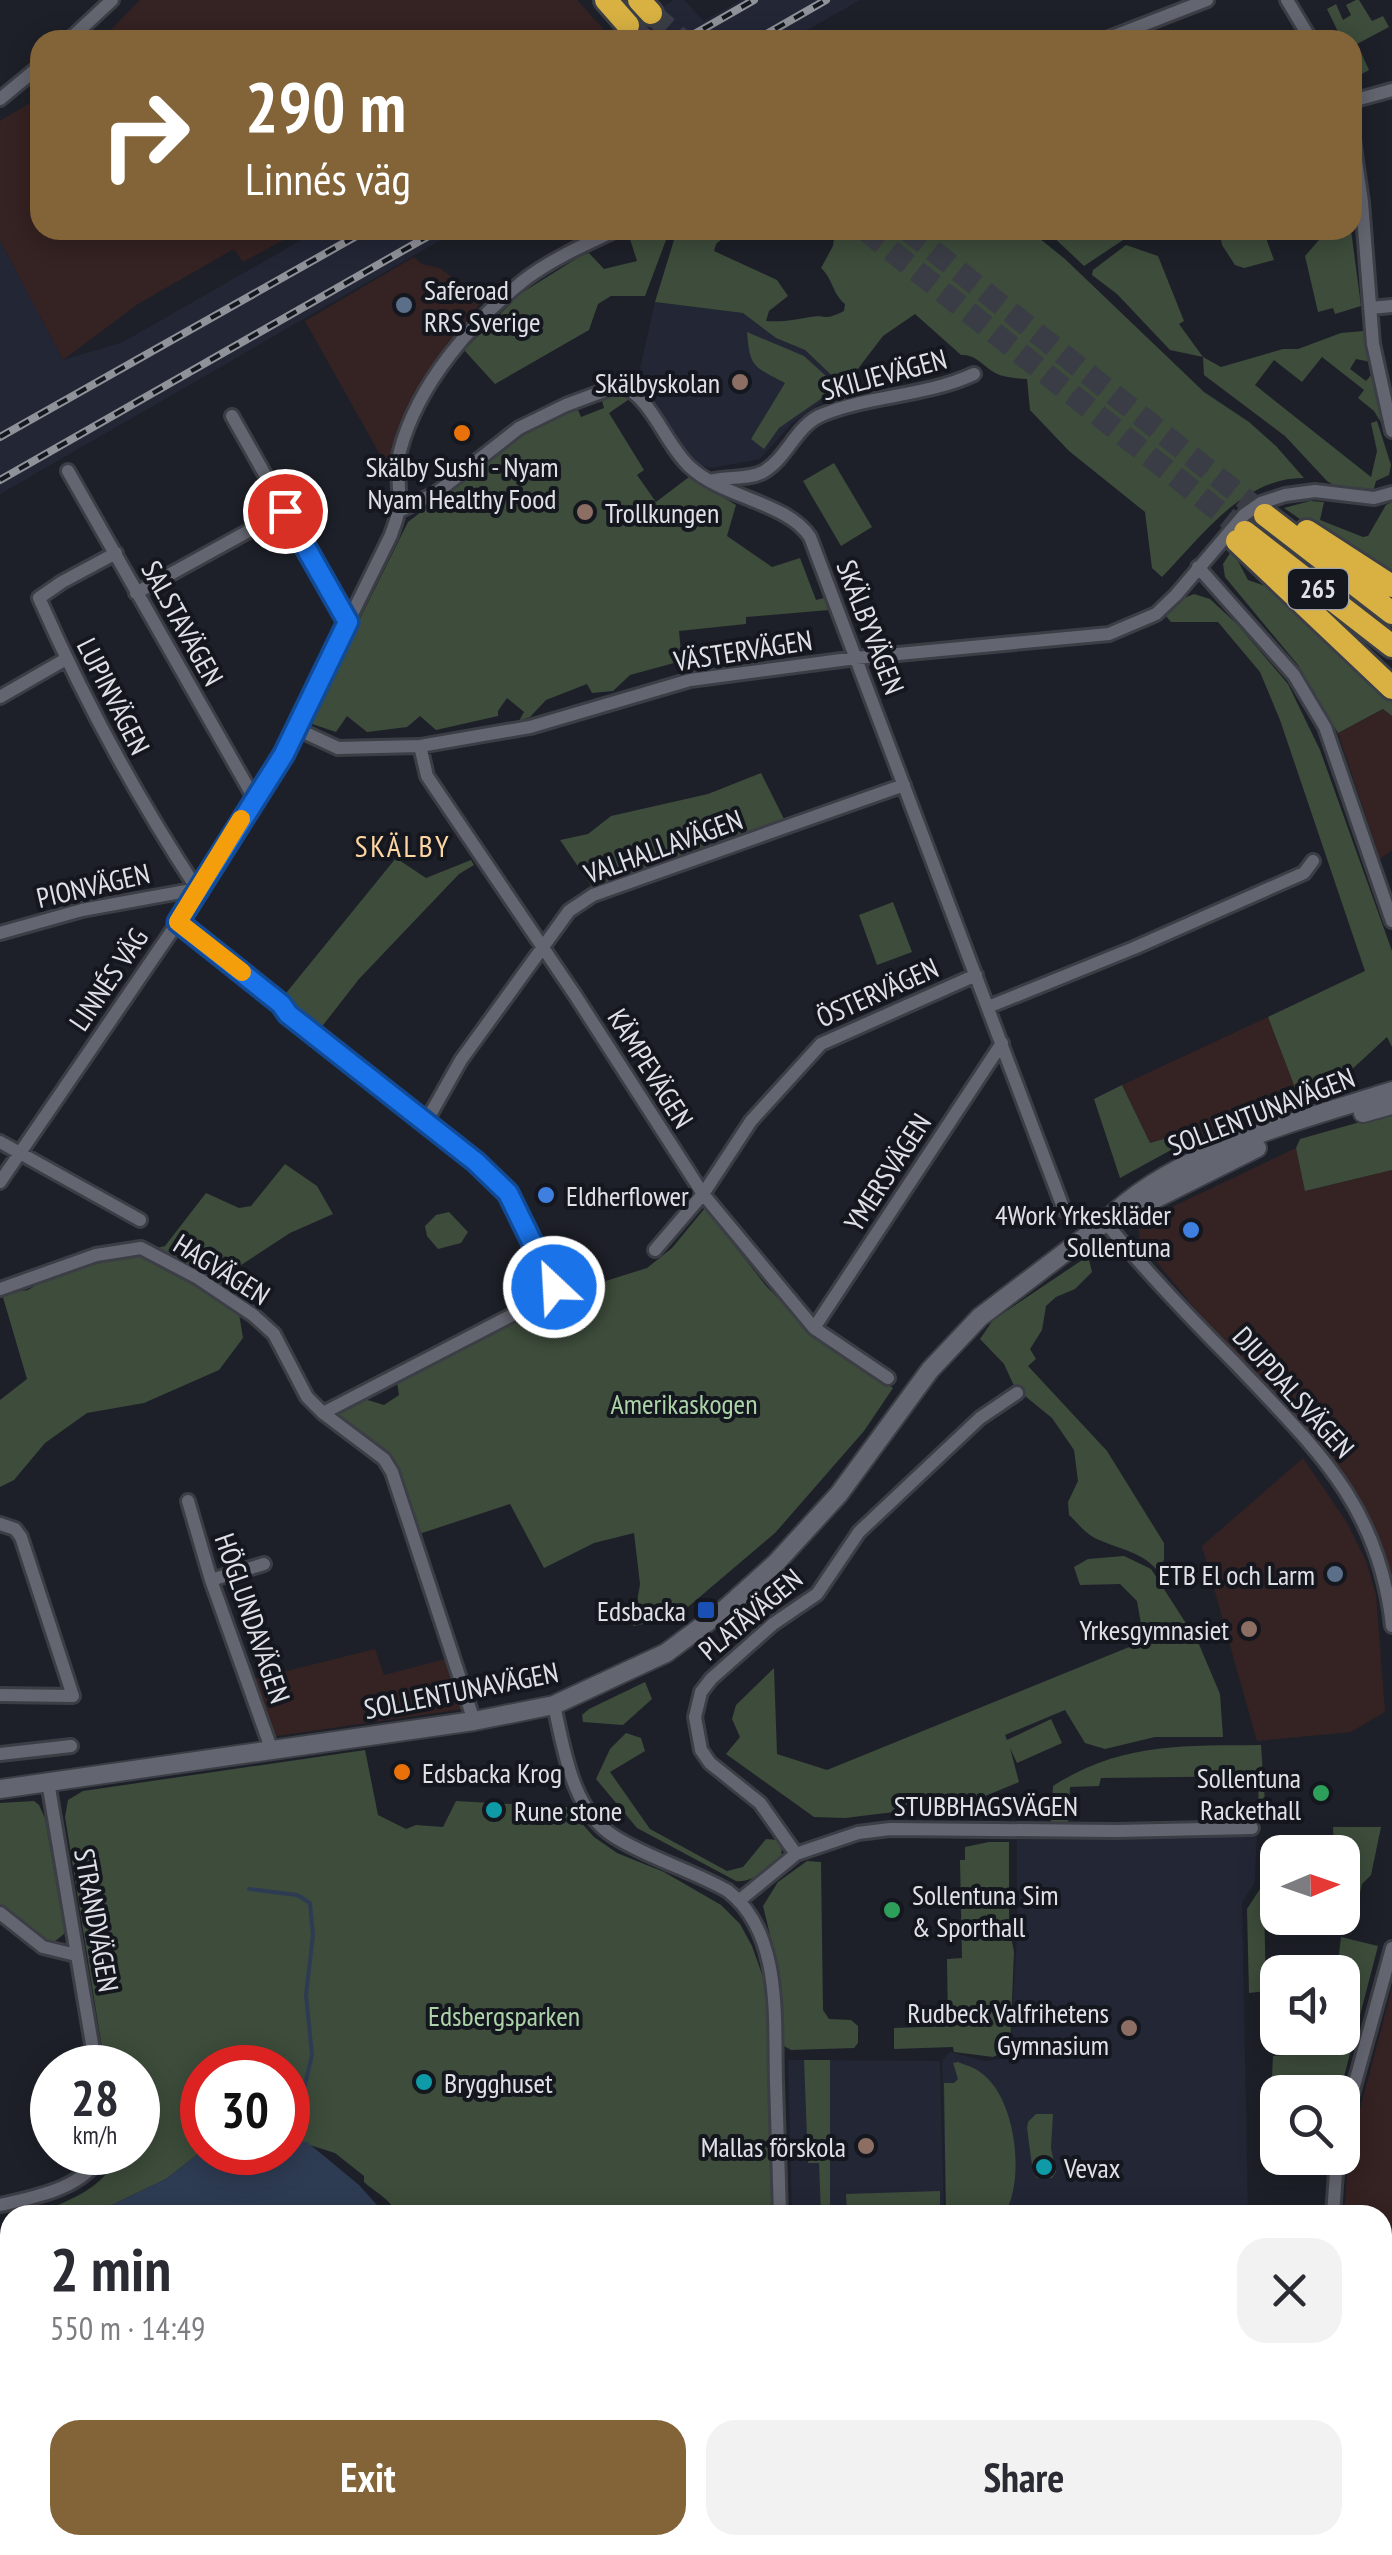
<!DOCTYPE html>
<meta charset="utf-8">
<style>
body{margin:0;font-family:"PT Sans Narrow",sans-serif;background:#f2f2f3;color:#2b2b33;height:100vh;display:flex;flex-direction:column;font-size:38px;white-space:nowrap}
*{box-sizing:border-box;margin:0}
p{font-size:32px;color:#7c7c81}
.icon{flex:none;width:55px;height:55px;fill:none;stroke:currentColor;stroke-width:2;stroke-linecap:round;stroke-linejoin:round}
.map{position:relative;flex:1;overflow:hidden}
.sheet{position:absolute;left:0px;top:2205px;width:1392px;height:350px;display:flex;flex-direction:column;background:#fff;border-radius:30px 30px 0 0;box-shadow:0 5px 25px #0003}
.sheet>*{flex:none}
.banner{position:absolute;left:30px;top:30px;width:1332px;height:210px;border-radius:30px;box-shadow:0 5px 25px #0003;background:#836338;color:#fff;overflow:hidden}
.needle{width:65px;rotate:88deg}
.fabs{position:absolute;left:1260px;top:1835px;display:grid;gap:20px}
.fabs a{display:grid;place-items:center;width:100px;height:100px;border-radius:20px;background:#fff;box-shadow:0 5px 25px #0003;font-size:50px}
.speed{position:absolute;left:30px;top:2045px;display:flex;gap:20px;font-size:50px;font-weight:700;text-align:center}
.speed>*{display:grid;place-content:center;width:130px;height:130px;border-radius:50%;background:#fff;box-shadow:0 5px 25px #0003;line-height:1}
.speed small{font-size:25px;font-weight:400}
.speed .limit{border:15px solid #d22;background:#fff;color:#111}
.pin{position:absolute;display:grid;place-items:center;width:85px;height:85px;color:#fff;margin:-42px;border:5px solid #fff;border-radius:50%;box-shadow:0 2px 10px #0007}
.me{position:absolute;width:110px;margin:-55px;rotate:335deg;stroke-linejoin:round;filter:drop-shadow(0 0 8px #0008)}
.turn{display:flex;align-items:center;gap:35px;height:210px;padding:0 50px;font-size:45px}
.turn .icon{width:130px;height:130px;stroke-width:2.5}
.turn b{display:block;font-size:70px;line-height:85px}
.round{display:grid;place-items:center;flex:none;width:105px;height:105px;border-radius:30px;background:#f2f2f3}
.head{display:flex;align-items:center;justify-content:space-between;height:170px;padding:0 50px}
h1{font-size:60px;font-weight:700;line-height:75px}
.primary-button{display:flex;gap:20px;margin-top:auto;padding:20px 50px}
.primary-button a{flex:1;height:115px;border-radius:30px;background:#836338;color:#fff;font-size:40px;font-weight:700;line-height:115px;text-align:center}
.primary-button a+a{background:#f2f2f3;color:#2b2b33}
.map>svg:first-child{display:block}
.commercial{fill:#352222}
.built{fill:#232635}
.green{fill:#3d4c3b}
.water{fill:#2e3c53}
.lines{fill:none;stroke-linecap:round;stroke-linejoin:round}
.stream{stroke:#2e3c53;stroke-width:4}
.highway-tunnel{stroke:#3b3d46;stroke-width:22;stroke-dasharray:22 11;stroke-linecap:butt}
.street-casing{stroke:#3c3e45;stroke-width:18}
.secondary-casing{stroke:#3c3e45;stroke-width:22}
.highway-casing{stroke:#3c3e45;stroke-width:28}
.street{stroke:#636570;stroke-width:12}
.secondary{stroke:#636570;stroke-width:18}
.highway{stroke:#d8b142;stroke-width:22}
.rail-casing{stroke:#909299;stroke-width:8}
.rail{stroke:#15171f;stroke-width:4;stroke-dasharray:11;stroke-linecap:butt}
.route-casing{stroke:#114b97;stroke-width:25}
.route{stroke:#1a73e8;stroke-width:18}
.slow{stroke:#f59e0b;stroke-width:18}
.service-dot{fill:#5c6f8a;stroke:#15171f;stroke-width:4}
.education-dot{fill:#8d6e63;stroke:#15171f;stroke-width:4}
.food-dot{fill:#e8710a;stroke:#15171f;stroke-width:4}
.shop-dot{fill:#3f7fe0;stroke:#15171f;stroke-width:4}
.transit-dot{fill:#1a4fb4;stroke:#15171f;stroke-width:4}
.leisure-dot{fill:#2e9e5b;stroke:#15171f;stroke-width:4}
.culture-dot{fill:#0f9aa8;stroke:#15171f;stroke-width:4}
.labels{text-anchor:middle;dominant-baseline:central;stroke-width:8;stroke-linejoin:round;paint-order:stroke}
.shield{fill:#15171f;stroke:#a2a4ab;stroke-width:2.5}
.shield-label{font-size:25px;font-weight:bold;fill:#dfe1e7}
.poi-label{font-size:28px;fill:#dfe1e7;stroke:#15171f;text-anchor:start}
.street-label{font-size:28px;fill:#dfe1e7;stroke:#15171f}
.park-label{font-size:28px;fill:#acd4a8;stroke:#15171f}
.neighbourhood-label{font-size:30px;letter-spacing:2.5px;fill:#ffd6a3;stroke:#15171f}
</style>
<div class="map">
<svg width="1392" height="2555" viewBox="0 0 1392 2555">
<rect width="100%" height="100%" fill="#1e2029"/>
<path class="commercial" d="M140,0h437l31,34 14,5 -521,1z
M40,97v133h261l-58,32 -9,-13 -96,55 -75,56 -63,-119v-120z
M414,257l8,7 18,4 42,33 -49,62 -36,73 -10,31 -82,-146z
M1384,709l8,7v134l-12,9 -42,-126z
M1268,1017l31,81 -43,4 -14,10 -5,17 -55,18 -5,-12 -27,8 -28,-58z
M1296,1148l10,43 86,-21v413l-32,-75 -59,-86 -81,-83 -80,-97 -2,-19z
M1303,1458l43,63 20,40 10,34 9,117 -34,20 -94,9 -55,-195z
M375,1649l9,26 65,-17 15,51 -194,28 -20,-57z
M1392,1988v252l-9,1 -1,-26h-37v-13l4,-51z"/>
<path class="built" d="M674,0h10l20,21 37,-21h119l-70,40h-169l-3,-8z
M319,230h139l-458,264v-253l63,119 60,-18z
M655,302l88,11 33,25 29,12 39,37 -52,36 -32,36 -49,9 -18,-5 -55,-85z
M1257,1832l-2,51 -13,19 6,313h-302l-4,-155 8,-8 35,9 15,-2 10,-9 7,-114v-97z
M788,2060l152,1 4,154h-152z"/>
<path class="green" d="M1356,0h3l13,21 11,-5 6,11 -32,17 12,26 -9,5 -7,-15 -1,-20h-10l-15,-31 9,-5 7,16 8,-5 -5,-10z
M667,230h59l3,3 -13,11 -2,7 63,29 11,16 -19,15 -3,10c20,1 26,-1 44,-4 18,-3 12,5 34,-6l1,-7c-13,-11 -12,-25 -24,-36l12,-22 1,-7 -9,-6 3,-3h201l36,29 139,133 45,30 27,24 28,32c-61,-1 -103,59 -142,99l-10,-9 -7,-56 -76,-61 -39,-41 -3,-31c-12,-1 -25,-1 -35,-8 -12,-8 -16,-16 -31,-16l-46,-41 -32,22 -39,51 -39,-37 -29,-12 -33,-25 -88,-11 19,-62z
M1046,230h85l-5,8 -42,28z
M1219,230h13l2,3 29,-3 11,30 -30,8 -9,-3 -13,-20z
M1335,230h16l10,76 -26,8 -2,-6 -15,4 -13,-56 14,-16z
M637,232l24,3 5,5 -21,56h-34l-13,8 -9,26 -94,54 -31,-34 56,-56 62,-39 7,-2 15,16 33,-8 -8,-25z
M1126,245l32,11 26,65 -5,3 24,33 18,10 62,-18h15l43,-16 34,-3 -4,32 -15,-3 -6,10 16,12 12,-14 10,47 -3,15 -11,-18 -16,-13 6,-8 -42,-33 -20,25 -28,-22 -19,25 116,92 6,-26 -6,-28 6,-2 14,44 -2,10 -13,6 -3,11 -33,-3 -13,-8 -42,-45 -81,-61 -1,-18 -33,-7 -53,-56 -25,-19 1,-5z
M747,332l57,24 34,31 -59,41 -15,21 -13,-10 34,-56c-31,-17 -35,-14 -38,-51z
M616,395h13l-1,5 -19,13 35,57 -7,5 19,27 33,-25 47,28 -9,31 45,31 28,-9 16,42 8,-2 5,12 -83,7v7l-67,7 2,22 -7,10 -44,12 -17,16 -21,2 -5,-9 -41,16 -16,17 -11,4 5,-9 -17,-14 -9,13v5l-62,14 -16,-14 -13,11 -40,5 -20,-16 -11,16 -24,-8 -1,-7 97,-195 123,-96 47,-16 3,7 23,-9 -2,-7z
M834,463l38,64 -31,19 -38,-65z
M1310,501l14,1 -4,18 43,17 5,-1 18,-31 6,-3v81l-108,-75z
M1232,550l16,30 20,7 31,22 93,88v19l-9,-7 -45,24 -40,-68 -73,-88 -2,-13z
M1194,594l16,5 27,25 51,60 32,66 72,201v96l-5,-10 -63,58 -25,3 -31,-81 97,-46 -85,-251 -20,-48 -42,-50h-47l-5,-6 18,-18z
M761,773l24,48 -191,69 -34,-50 28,-6 23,-18 97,-22z
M396,858l30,20 45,-18 3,5 -15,9 -100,105 -39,50 -38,-31z
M893,902l19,50 -35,13 -18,-50z
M1122,1085l28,58 27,-8 3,10 -60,33 -26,-79z
M1392,1113v57l-87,21 -9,-43 4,-9z
M285,1164l32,22 16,28 -43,19 -58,38 11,67 -24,32 -75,33 -57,10 -42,30 -31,37 -14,7v-87l27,-21 -25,-85 26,-4 25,-15 112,-29 41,-53 33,15 12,-2z
M705,1208l62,79 32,32 94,69 -29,43 -89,102 -100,85 -42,8 7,-42 -6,-51 -40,10 -50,25 -34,-64 -94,31 -9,-38 -14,-33 -60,-50 28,-16 23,7 15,-10 -2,-13 164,-87 86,-27 25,-20z
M449,1212l19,20 -7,11 -23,6 -11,-13 -2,-10 11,-11z
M1088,1256l4,16 -17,17 -19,8 -10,9 -4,24 -12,19 6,10 -8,7 79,85 57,92v17l-7,10c-17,-20 -41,-21 -64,-33 -9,-5 -16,-15 -24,-22l-1,-13 10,-21 -4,-31 -22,-32 -37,-30 -11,-24 -24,-25 13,-19z
M1124,1556l27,13 47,73 22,52 3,43h-68l-50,12 -20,-6 -20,-33 -60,25 2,5 44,-21 11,24 -45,20 -7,-15 9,34 -51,21 -123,15 -31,-1 -88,-63 14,-17 -8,-18 4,-14 38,-37 3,86 50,16 317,-129 -7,-40 -17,-17 -40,1 -6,-18 14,-8z
M645,1682l7,17 -29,26 -40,-3 -1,-7 7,-6z
M626,1733l15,5 4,13 -35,21 40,57 77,42 16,-4 23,-28 12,1 4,6 -1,11c-13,10 -28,26 -45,24l-99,-53 -41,-49 14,-30z
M1261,1745l5,72h-7l-1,-41 -157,2 -2,8 -29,1 -2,35 -17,1 2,-37c68,-44 131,-40 208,-41z
M365,1750l13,65 28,14 10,-4 27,2 13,-26 111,6 27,30 23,16 47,19 57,33 19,19 12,22 11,31 5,41 5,197h-376c-6,-16 -21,-22 -33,-33v-6l-29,-23 -38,-12 -9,-7v-66h-86v83l-36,28 -75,36h-55c31,-15 71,-26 81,-62l21,-1v-84l-33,-1 -40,-250 3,-17 15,-9z
M34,1801l5,4 6,13 19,110v6l-10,8h-8l-46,-34v-105z
M1333,1827h48l-10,48 -9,9 -6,27 -9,5h-4l-1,-64h-8z
M989,1842h20v85l5,25 -4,97 -17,8 -39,-5 -1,-5 -59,2v-21l54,-2 -1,-67 15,-1 -2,-98h5v-13z
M1263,1858l3,133 -17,2 -2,-84 13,-20z
M807,1861l14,1 2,148 6,9 22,1 7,6v17l-4,5 -63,2 -7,-4 -4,-70 -17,-70 15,-24z
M1341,1937l37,9 -38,146h-62l-1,29h-7l3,-65 21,-2v-16h48v-66h-5z
M804,2060h26v155h-9l-2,-52h-11z
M958,2062c7,3 16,5 22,10 36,24 46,108 24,143h-58l-2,-132h10l4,-4 -5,-16z
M1036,2114h17l-2,34 5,24 -4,6h-15l-4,-5 -6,-45 1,-6z
M940,2191v24h-93l-1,-21z
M254,2545h448l-3,10h-449z"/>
<path class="water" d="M288,2134l9,7 10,1 52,43 27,30h-295l75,-36 36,-28 86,1z
M10,2244v301h244l-4,10h-250v-308z"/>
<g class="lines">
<path class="stream" d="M249,1889l48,6 13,8 3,32 -7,60 6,60 -15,63 -8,16"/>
<path class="highway-tunnel" d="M651,13l31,27
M628,25l17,15
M865,230l380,302
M907,230l358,285"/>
<g class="street-casing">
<path id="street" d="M1287,0l24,40
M69,40l43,-40
M1104,40l103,-40
M0,99l40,-33
M1352,101l40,-11
M1352,133l10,69 11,142 19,87
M1370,308l22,-2
M232,416l116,206
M68,471l186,327
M710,481c17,-5 38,-1 53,-9 25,-14 33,-48 61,-58 48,-19 103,-18 150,-40
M399,511l37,-18 83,-65 47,-23 54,-20c33,13 44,58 70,82 33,31 97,35 120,70l254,673
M1198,567l96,108 31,52 67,194
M136,593l149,-82
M0,697l66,-38
M297,729l41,19 82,-2 110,-19 160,-47 166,-22 253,-24 47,-20 20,-19 68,-80 17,-12 24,-8 30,-4 59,7 18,-5
M420,746l7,30 148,219 128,199 111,134 74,50
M178,922l103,82 7,10 191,149 29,30 46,94 -9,11 -222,115
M0,933l82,-23 115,-21c-61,-93 -113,-189 -158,-291l23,-16 54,-29
M988,1007l146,-59 170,-75 9,-12
M426,1122l35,-62 108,-149 24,-16 311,-110
M0,1142l140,78
M0,1182l178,-260 105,-168 108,-219c2,-7 6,-15 7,-23 4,-20 -3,-41 2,-61 18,-68 73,-131 127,-173 27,-20 59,-34 89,-48
M1105,1222c41,49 85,96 130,141 79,84 144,141 157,263
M655,1250l48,-56 48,-73 70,-77 155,-69
M0,1289l96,-34 45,-7 57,30 55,37 21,19 33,63 16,16 61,46 8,13 82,249
M814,1328l188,-285
M188,1501l23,79 61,171
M0,1524l15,5 6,8 52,159 -73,-1
M211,1580l53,-16
M554,1705c10,45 18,106 61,132 35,22 77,33 113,54 55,43 46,129 48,191 1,44 3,89 4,133
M0,1754l71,-8
M48,1782l48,286
M796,1854l-36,-51 -50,-40 -9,-13 -6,-33 6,-25 10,-13 62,-55 44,-30 42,-62 121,-114 37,-25
M740,1900l56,-46 62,-21 32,-4 226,2 136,-3
M0,1913l43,34 33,8
M1342,2130l50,-182
M0,2205c40,-9 81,-16 105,-53
M1333,2215l4,-57
M1382,2265h10
M908,2545l24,10
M709,2555l3,-10
M844,2555l3,-10
M1309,2555l3,-10"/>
</g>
<g class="secondary-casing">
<path id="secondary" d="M1363,1113l29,-8
M1133,1210l124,-62
M0,1789l474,-68 80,-16 112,-52 59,-44 51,-46 63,-69 91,-124 50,-53 125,-95c68,-71 195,-101 287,-131"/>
</g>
<g class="highway-casing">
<path id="highway" d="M606,0l22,25
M639,0l12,13
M1265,515l127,98
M1307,531l85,55
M1245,532l147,114
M1237,541l155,147"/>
</g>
<use href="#street" class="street"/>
<use href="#secondary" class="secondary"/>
<use href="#highway" class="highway"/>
<g class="rail-casing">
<path id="rail" d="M684,40l70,-40
M756,40l70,-40
M0,437l367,-207
M0,480l439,-250"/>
</g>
<use href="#rail" class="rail"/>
</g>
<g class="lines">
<g class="route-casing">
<path id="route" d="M285,511l63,111 -64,132 -106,168 103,82 7,10 188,148 32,31 46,94"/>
</g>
<use href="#route" class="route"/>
<path class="slow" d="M241,819l-63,103 64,50"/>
</g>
<g class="service-dot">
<circle cx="404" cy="305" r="10"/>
<circle cx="1335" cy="1574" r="10"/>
</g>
<g class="education-dot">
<circle cx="740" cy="382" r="10"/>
<circle cx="585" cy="512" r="10"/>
<circle cx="1249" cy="1629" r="10"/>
<circle cx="1129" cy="2028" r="10"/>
<circle cx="866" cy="2146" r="10"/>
</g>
<g class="food-dot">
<circle cx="462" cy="433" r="10"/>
<circle cx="402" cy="1772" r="10"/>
</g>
<g class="shop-dot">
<circle cx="546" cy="1195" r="10"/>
<circle cx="1191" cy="1230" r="10"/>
</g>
<rect class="transit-dot" x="696" y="1600" width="20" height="20" rx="5"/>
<g class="leisure-dot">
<circle cx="1321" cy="1793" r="10"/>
<circle cx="892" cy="1910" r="10"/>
</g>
<g class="culture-dot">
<circle cx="494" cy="1810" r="10"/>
<circle cx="424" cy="2082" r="10"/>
<circle cx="1044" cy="2167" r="10"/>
</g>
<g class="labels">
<rect class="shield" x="1288" y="569" width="60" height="40" rx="8"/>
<g class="shield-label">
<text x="1318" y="589">265</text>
</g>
<g class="poi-label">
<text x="424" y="289">Saferoad<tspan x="424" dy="32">RRS Sverige</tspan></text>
<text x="720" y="382" text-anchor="end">Skälbyskolan</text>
<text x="462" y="466" text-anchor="middle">Skälby Sushi - Nyam<tspan x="462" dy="32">Nyam Healthy Food</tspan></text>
<text x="605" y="512">Trollkungen</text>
<text x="566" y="1195">Eldherflower</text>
<text x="1171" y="1214" text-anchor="end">4Work Yrkeskläder<tspan x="1171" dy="32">Sollentuna</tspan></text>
<text x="1315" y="1574" text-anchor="end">ETB El och Larm</text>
<text x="686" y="1610" text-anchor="end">Edsbacka</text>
<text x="1229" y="1629" text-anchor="end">Yrkesgymnasiet</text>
<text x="422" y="1772">Edsbacka Krog</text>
<text x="1301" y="1777" text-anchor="end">Sollentuna<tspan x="1301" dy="32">Rackethall</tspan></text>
<text x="514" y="1810">Rune stone</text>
<text x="912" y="1894">Sollentuna Sim<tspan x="912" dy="32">&amp; Sporthall</tspan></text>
<text x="1109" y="2012" text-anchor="end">Rudbeck Valfrihetens<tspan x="1109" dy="32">Gymnasium</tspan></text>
<text x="444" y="2082">Brygghuset</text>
<text x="846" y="2146" text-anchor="end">Mallas förskola</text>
<text x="1064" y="2167">Vevax</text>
</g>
<g class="street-label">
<text transform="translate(884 374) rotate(-15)">SKILJEVÄGEN</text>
<text transform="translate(183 623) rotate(61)">SALSTAVÄGEN</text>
<text transform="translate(871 627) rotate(69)">SKÄLBYVÄGEN</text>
<text transform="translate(743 650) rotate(-9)">VÄSTERVÄGEN</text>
<text transform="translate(114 696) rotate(63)">LUPINVÄGEN</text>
<text transform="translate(663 846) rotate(-20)">VALHALLAVÄGEN</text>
<text transform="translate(93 885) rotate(-13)">PIONVÄGEN</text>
<text transform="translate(108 979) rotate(-56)">LINNÉS VÄG</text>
<text transform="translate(877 992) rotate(-24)">ÖSTERVÄGEN</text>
<text transform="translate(651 1068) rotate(58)">KÄMPEVÄGEN</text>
<text transform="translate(1261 1111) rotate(-21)">SOLLENTUNAVÄGEN</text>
<text transform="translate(887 1172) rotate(-57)">YMERSVÄGEN</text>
<text transform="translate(222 1269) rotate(32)">HAGVÄGEN</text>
<text transform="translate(1294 1392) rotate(48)">DJUPDALSVÄGEN</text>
<text transform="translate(750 1614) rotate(-40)">PLATÅVÄGEN</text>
<text transform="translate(253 1618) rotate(71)">HÖGLUNDAVÄGEN</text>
<text transform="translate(461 1690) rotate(-11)">SOLLENTUNAVÄGEN</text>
<text x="986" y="1805">STUBBHAGSVÄGEN</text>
<text transform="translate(97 1920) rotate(80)">STRANDVÄGEN</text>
</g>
<g class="park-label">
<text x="684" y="1403">Amerikaskogen</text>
<text x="504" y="2015">Edsbergsparken</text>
</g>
<g class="neighbourhood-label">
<text x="403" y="845">SKÄLBY</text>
</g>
</g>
</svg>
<div class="fabs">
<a><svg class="needle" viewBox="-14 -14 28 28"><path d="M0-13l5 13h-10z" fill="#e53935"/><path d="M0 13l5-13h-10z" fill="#7c7c81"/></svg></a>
<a><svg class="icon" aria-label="sound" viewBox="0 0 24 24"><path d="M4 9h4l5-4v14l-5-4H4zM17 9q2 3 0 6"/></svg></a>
<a><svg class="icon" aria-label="search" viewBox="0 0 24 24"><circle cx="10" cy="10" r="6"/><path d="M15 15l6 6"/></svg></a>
</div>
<div class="speed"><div>28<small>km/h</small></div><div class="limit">30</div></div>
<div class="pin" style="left:285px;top:511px;background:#d93025"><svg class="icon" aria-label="arrive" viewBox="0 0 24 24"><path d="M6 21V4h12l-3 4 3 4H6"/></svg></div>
<svg class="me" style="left:554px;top:1287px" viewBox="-20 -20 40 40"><circle r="17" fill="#1a73e8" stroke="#fff" stroke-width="3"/><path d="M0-11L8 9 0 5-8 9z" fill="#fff"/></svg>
<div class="banner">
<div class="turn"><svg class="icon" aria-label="right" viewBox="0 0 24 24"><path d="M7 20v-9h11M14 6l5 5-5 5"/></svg><div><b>290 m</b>Linnés väg</div></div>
</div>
<section class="sheet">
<div class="head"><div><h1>2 min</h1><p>550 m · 14:49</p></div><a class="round"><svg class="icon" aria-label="close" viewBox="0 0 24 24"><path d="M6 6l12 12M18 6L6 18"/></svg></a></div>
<div class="primary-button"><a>Exit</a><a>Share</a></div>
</section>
</div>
